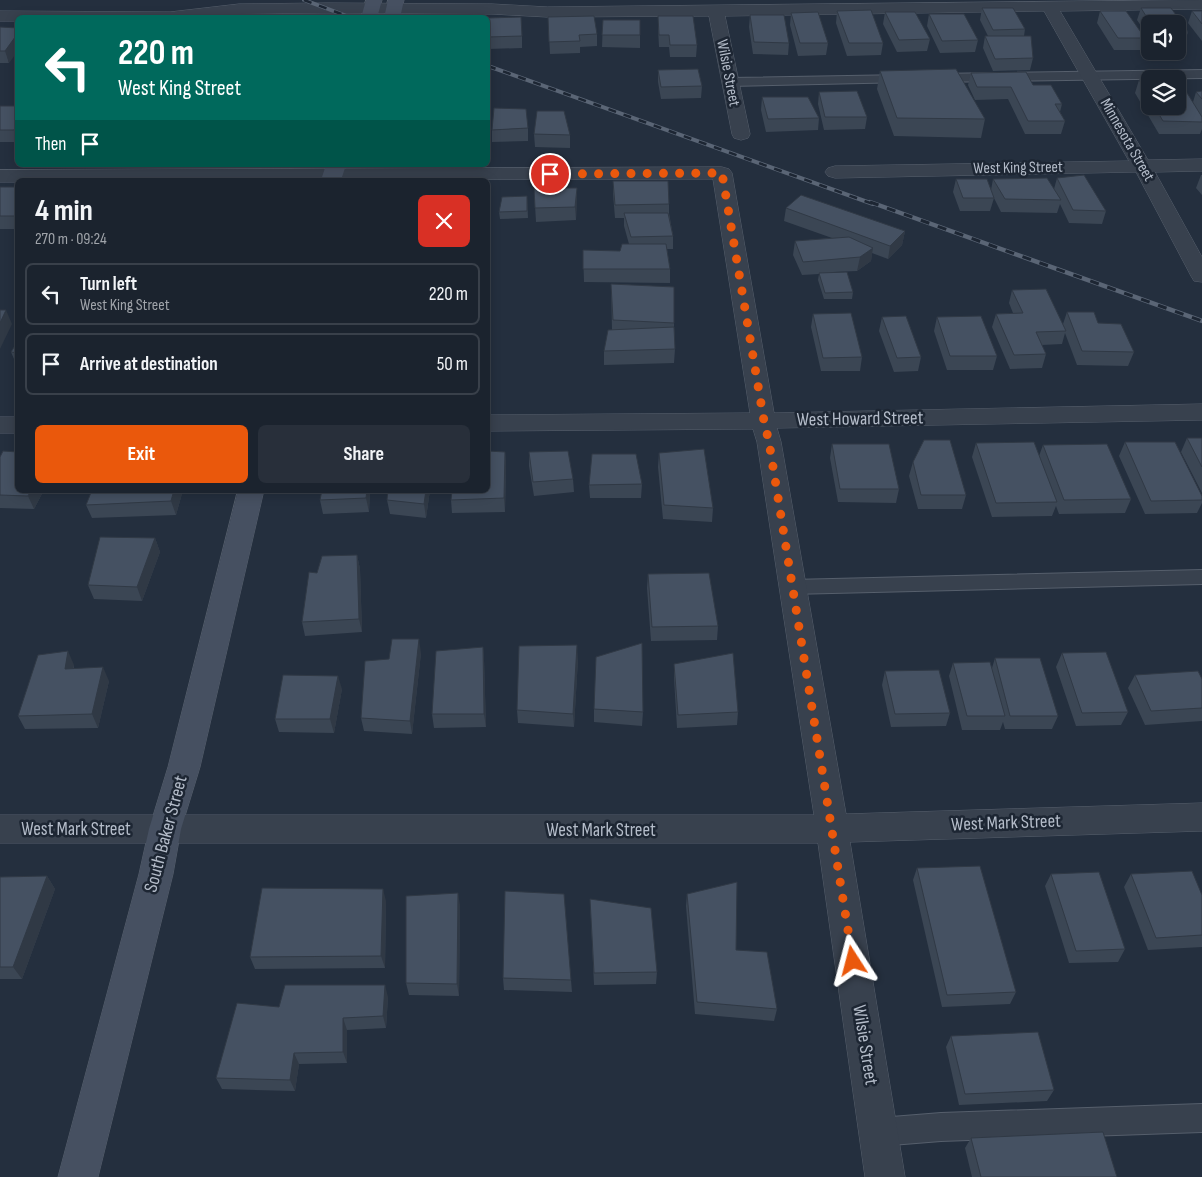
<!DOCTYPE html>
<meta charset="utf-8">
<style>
body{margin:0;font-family:"Sofia Sans Condensed",sans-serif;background:#282f3a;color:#f1f3f6;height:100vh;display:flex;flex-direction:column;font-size:19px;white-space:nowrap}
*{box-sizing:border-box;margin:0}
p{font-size:16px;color:#a0a4aa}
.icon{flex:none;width:28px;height:28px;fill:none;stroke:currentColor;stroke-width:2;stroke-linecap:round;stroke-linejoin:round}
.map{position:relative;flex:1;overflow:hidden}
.side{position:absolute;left:15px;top:178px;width:475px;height:315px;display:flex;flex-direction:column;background:#1b232e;border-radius:8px;box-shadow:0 2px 12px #0003,0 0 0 1px #39404a}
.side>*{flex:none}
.top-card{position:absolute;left:15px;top:15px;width:475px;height:152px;border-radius:8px;box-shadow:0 2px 12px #0003,0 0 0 1px #39404a;background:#00695c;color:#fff;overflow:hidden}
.fabs{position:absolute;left:1141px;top:15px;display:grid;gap:10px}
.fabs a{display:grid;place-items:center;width:45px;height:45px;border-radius:8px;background:#1b232e;box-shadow:0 2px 12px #0003,0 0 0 1px #39404a;font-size:25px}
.pin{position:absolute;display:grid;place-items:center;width:42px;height:42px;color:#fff;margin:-21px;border:2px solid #fff;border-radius:50%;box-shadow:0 1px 5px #0007}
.me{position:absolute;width:55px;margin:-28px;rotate:351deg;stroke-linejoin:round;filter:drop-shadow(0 0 4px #0008)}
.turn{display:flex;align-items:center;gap:18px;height:105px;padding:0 20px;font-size:22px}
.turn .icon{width:65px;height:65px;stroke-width:2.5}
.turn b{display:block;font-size:35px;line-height:42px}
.then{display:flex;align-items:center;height:48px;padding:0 20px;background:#0003;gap:10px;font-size:19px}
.round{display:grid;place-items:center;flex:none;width:52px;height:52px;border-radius:8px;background:#282f3a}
.summary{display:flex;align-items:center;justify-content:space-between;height:85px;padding:0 20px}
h1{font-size:30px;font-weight:700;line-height:38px}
.action{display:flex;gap:10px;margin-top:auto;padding:10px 20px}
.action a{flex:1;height:58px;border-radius:8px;background:#ea580c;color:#fff;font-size:20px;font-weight:700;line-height:58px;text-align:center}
.action a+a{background:#282f3a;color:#f1f3f6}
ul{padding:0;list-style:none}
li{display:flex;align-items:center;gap:15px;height:62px;margin:0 10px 8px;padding:0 10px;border:2px solid #39404a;border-radius:8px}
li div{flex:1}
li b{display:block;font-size:19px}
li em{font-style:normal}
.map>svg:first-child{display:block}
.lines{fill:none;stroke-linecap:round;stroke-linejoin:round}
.lane-casing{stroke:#565f6c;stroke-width:2}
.street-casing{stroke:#565f6c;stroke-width:1}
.secondary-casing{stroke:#565f6c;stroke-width:1}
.lane{fill:#38414e;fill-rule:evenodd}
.street{fill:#38414e;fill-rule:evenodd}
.secondary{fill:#465061;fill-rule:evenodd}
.rail-far1-casing{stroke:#5a6575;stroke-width:4}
.rail-casing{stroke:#5a6575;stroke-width:4.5}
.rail-far1{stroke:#1d2633;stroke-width:2.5;stroke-dasharray:8;stroke-linecap:butt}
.rail{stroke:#1d2633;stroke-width:3;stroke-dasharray:9;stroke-linecap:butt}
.wall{fill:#3b4654}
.shaded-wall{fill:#303945}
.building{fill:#455162;stroke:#303945}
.route{stroke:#ea580c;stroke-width:9;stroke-dasharray:0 16.2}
.labels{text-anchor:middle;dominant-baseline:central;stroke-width:5;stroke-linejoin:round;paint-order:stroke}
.far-street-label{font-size:16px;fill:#b4bcc9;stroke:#1d2633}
.street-label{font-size:19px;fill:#b4bcc9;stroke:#1d2633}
</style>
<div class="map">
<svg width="1202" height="1177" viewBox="0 0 1202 1177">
<rect width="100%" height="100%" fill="#242f3e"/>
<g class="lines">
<g class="lane-casing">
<path id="lane" d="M1202,70v8l-268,4 -6,-4 6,-4z
M905,75l6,4 -2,3 -179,4 -6,-4 6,-4z
M1202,570v14l-411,10 -7,-2 -3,-5 3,-5 7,-2z
M1202,1104v28l-261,9 -62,5 -10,-4 -4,-10 4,-10 10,-4 62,-5z"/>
</g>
<g class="street-casing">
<path id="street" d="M1202,0v9l-142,2 88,149 54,-1v12l-47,1 47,85v25l-8,-1 -3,-5 -55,-104 -301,6 -7,-2 -3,-4 3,-4 7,-2 294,-5 -85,-150 -319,5 25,118 -2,4 -7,2 -7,-2 -2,-4 -23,-118 -162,1 -55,-3 -165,-1 -88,1 -34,4h-187v3h-18v-10l170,1 69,-8 88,-1 165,1 55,3z
M722,167l7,2 3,4 42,240 428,-9v16l-425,8 4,14 65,372 356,-11v28l-352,11 55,335h-40l-47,-334h-818v-28h814l-57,-373 -4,-13 -265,2v-16l262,-2 -37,-234 -695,1v2h-18v-12z
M0,417h18v16h-18z"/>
</g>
<g class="secondary-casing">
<path id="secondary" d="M366,0h16l-5,18h-16z
M388,0h16l-4,18h-16z
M326,165h20l-5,15h-20z
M238,490h26l-64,277 -19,62 -8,45 -75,303h-40l81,-303 10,-45 19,-62z"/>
</g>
<use href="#lane" class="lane"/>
<use href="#street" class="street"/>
<use href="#secondary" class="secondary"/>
<g class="rail-far1-casing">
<path id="rail-far1" d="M304,0l48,18
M488,66l385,138"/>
</g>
<g class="rail-casing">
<path id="rail" d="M870,202l332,119"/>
</g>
<use href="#rail-far1" class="rail-far1"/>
<use href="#rail" class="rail"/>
</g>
<path class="wall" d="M982,8l43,21 -1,7 9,22 -3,12 -37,1 -10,-23 2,-12h3l-8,-16z
M1141,8h30l17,24 -4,12h-6v-20h-28v15l-13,-19z
M837,11l46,32 -2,12 -34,1 -11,-33z
M1100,11l45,27 -4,12h-27l-17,-27z
M1192,11h10v30l-14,-18z
M885,12l45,27 -3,12 -30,1 -14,-28z
M791,13l37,30 -2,12 -28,1 -8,-31z
M929,14l49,26 -3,12 -35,1 -13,-27z
M750,15l39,28 -1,12 -35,-1 -4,-27z
M658,16l39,29 -1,12h-26l-1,-10h-10l-1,-19z
M548,17l49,17v12l-17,1v6l-30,1z
M488,18l34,18v12l-34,1z
M603,20h37v28l-38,-1z
M0,27l9,36h-9z
M658,70l44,16 -1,12 -40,1 -3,-17z
M880,71l105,48 -4,19 -87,-2 -17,-47z
M971,73l91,31 -2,8 5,9 -4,13h-36l-17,-35 -33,1 -7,-15z
M1139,80h11v26h28l15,-4 3,-10 6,-1v38l-2,5h-41l-24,-41z
M819,92l48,25 -2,12 -41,1 -6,-26z
M762,97l57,21 -1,12 -52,2 -5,-22z
M0,106h18v36h-18z
M528,128v13l-36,1v-12z
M534,134l36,1v13l-35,-1z
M1201,175h1v20l-6,-7z
M1057,178l49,33 -4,13 -33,-1 -9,-19 -3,9 -56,-1 -7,-14 -4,13h-30l-7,-19 3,-13 35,11 2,-11 61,10z
M613,181l56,23v9l4,23v13h-6l3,20v14l-86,-1 -1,-32 37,1 9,-7 -5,-18v-8h-9l-2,-24z
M0,187h18v42h-18z
M534,188h43l-1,32 -40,2z
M527,196l1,22 -28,1 -1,-7z
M786,208l119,23 -3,14 -14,14 -16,-6 -1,8 -14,10 -23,1 19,20 -1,7h-28l-6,-19 1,-6 -17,1 -9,-20 2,-14 37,-3 -48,-17z
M611,284l63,3v40l1,22 -1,14 -70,2v-14l8,-21z
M1012,290l51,34 4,-12 31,11 36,29 -6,14 -51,-1 -12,-32 -3,11 -20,1 4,9 -4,14 -32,1 -18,-42 4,-13 17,-1 -4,-10z
M813,314l49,43 -2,14h-39l-10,-44z
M882,317l39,40 -3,14 -24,1 -15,-41z
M937,317l60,39 -4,14h-46l-13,-39z
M18,341v25h-1l-6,-14z
M1187,438h15v55l-21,-41z
M1125,442l77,54v7l-5,10 -52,1 -26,-58z
M976,443l63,13 4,-11 88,54 -6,14 -66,1 -3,-8 -4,10 -60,1 -20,-60z
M832,444l67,45 -3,14 -58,-1 -8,-44z
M505,452l1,14 -1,46 -53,1 -1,-13z
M529,452l44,27 1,13 -40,4 -5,-30z
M659,453l54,55 -1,14 -49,-3 -5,-52z
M0,457l44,33 -10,19 -34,-1z
M913,462l53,33 -4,14h-44l-9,-33z
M642,484l-1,14h-51l-1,-13z
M183,490l-7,25 -84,3 -6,-13z
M370,490l-1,22 -46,2 -3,-14z
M388,490h42l-4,28 -36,-4 -3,-14z
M155,538l5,14 -18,49 -48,-2 -6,-14z
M357,555l3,14 2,63 -57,4 -3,-14 15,-49z
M648,574l70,52 -1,14 -66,1 -4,-53z
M483,647l1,13 2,67 -52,1 -2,-14z
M421,653l-9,81 -48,-3 -3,-13 28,-59z
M1062,653l66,59 -7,13 -45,1 -20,-59z
M995,658l63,58 -6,13h-47l-2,-7 -3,8h-38l-13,-54 4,-13 39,5z
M578,659l-4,68 -56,-4 -1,-13z
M674,664l64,48 -1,13 -60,3 -3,-50z
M74,665v4l35,12 -11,47 -73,1 -7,-13z
M885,671l65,42 -4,13 -55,1 -9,-42z
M1135,675l67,4v42l-57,4 -17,-37z
M342,689l-8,44 -55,-1 -4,-13z
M594,709l49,3 -1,14 -48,-4z
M917,868l99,124 -6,12 -68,3 -29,-127z
M1051,874l74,75 -7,13 -49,1 -24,-77z
M1131,874l71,21v52l-54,3 -24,-63z
M47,876l8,13 -33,90h-22v-102z
M687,894l49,56 41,59 -3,12 -79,-7 -9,-108z
M590,899l67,73 -1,12 -62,1z
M386,901l-1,67 -130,1 -5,-12z
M460,905l-1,91 -50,-1 -3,-12z
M503,978l68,2 1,12 -68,-2z
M388,997l-2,31 -39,2v33l-48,1 -4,27 -73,-2 -6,-11 63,-71z
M951,1036l103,54 -7,11 -88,4 -13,-58z
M971,1138l146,39h-145l-7,-29z"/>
<path class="shaded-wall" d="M18,33v18l-9,12 -4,-12z
M18,124v17l-4,-11z
M577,188v13l-1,19 -1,-13z
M905,231l-3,14 -14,14 2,-13z
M873,248l-2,13 -14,10 3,-14z
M6,310l6,14 -12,25v-26z
M505,452l1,14 -1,46 -1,-14z
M31,490h13l-10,19 -6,-13z
M174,490h9l-7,25 -5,-14z
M367,490h3l-1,22 -3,-14z
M426,490h4l-4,28 -2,-14z
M155,538l5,14 -18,49 -5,-14z
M357,555l3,14 2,63 -3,-13z
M419,639l2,14 -9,81 -2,-13z
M577,645l1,14 -4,68 -1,-13z
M483,647l1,13 2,67 -2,-13z
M68,651l6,14 -3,18 -6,-14z
M103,667l6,14 -11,47 -6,-14z
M338,676l4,13 -8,44 -4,-14z
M47,876l8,13 -33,90 -9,-12z
M383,889l3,12 -1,67 -4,-12z
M458,893l2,12 -1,91 -2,-12z
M385,985l3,12 -2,31 -3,-12z
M343,1018l4,12v33l-4,-11z
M294,1053l5,11 -4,27 -5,-11z"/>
<path class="building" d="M982,8h31l12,21 -32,1z
M1141,8h30l17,24h-10v-8h-27z
M871,10l12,33h-34l-12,-32z
M1100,11h26l19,27h-27z
M1192,11h10v13z
M818,12l10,31h-28l-9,-30z
M885,12h30l15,27 -31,1z
M929,14h35l14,26 -36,1z
M750,15h34l5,28 -35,-1z
M594,16l3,18 -18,1 1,6 -31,1 -1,-25z
M658,16h35l4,29h-27l-1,-10h-10z
M521,17l1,19 -34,1v-19z
M603,20h37v15h-38z
M0,27l18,1v5l-13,18h-5z
M985,36h46l2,22 -38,1z
M698,69l4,17 -41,1 -3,-17z
M956,69l29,50 -88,-1 -17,-47z
M1026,72l7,13h18l11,19h-7l10,17h-37l-17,-34h-34l-6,-14z
M1139,80h11v19z
M1178,80h1l23,37v5l-39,-1 -9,-15h24z
M857,91l10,26h-42l-6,-25z
M1202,91v8l-6,-7z
M762,97h46l11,21 -51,1z
M0,106h18v18l-4,6h-14z
M494,108l32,1 2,19 -36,2z
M537,111h27l6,24 -36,-1z
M1084,175l22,36 -33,-1 -16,-32z
M1047,178l14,22 -56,-1 -12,-20z
M279,179v1h-67z
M396,179h49v1z
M956,179h31l7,19h-31z
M613,181h55l1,23 -54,1z
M0,187h18v25l-2,4h-16z
M534,188h43l-2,19 -40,1z
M801,195l104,36 -15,15 -104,-38z
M527,196v15l-28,1 3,-15z
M624,213h44l5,23 -42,1z
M849,237l24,11 -13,9 -57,5 -8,-21z
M622,244h44l4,25h-87v-19l37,1z
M847,272l6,20 -28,1 -6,-20z
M611,284l63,3v36l-61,-3z
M1046,289l20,42 -30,1 10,22 -32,1 -18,-41 27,-1 -11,-23z
M0,310h6l-6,13z
M1067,312h27l4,11 23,1 13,28 -52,-1z
M851,313l11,44 -39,1 -10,-44z
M906,316l15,41 -24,1 -15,-41z
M981,316l16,40h-47l-13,-39z
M674,327l1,22 -71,2 4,-21z
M18,341v12l-7,-1z
M1187,438h15v29z
M924,440h26l16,55h-45l-8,-33z
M1034,442l23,60 -61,1 -20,-60z
M1125,442h50l27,54v4l-51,1z
M832,444h57l10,45h-59z
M1107,444l24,55 -67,1 -21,-55z
M704,449l9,59 -49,-3 -5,-52z
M3,451l15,1v38h13l-3,6 -28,-1v-38z
M488,451l17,1 -1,46 -53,2 1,-10h36z
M568,451l5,28 -40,3 -4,-30z
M592,454h44l6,30 -53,1z
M92,490h82l-3,11 -85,4z
M322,490h45l-1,8 -46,2z
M388,490h38l-2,14 -37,-4z
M100,537l55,1 -18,49 -49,-2z
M357,555l2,64 -57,3 7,-50 8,1 5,-17z
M709,573l9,53 -66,1 -4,-53z
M392,639h27l-9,82 -49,-3 4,-57 24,-2z
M642,643l1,69 -49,-3 2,-52z
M577,645l-4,69 -56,-4 2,-64z
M483,647l1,67h-52l4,-63z
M68,651l-3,18 38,-2 -11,47 -74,2 20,-61z
M1106,652l22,60 -46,1 -20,-60z
M733,653l5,59 -60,3 -4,-51z
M995,658h45l18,58h-48z
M990,662l15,54h-38l-14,-53z
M939,670l11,43 -55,1 -10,-43z
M1198,671l4,8v29l-51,3 -16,-36z
M283,675l55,1 -8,43h-55z
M980,866l36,126 -69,3 -30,-127z
M1192,871l10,24v40l-46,3 -25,-64z
M1099,872l26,77 -49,2 -25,-77z
M47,876l-34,91h-13v-90z
M737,882l-1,68 31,2 10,57 -80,-7 -10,-108z
M262,888l121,1 -2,67 -131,1z
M505,891l59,3 7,86 -68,-2z
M458,893l-1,91 -51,-1v-87z
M590,899l61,9 6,64 -63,1z
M285,985h100l-2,31 -40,2v34l-49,1 -4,27 -74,-2 21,-75 42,4z
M1038,1032l16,58 -89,4 -14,-58z
M1103,1132l14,45h-136l-10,-39z"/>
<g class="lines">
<path class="route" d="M550,174l172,-1 42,248 5,21 84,519"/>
</g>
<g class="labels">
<g class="far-street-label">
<text transform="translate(728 73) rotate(79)">Wilsie Street</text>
<text transform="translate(1127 140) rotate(60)">Minnesota Street</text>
<text transform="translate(1018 168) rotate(-1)">West King Street</text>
</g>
<g class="street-label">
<text transform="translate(860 419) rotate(-1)">West Howard Street</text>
<text transform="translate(1006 823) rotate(-2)">West Mark Street</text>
<text x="76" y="829">West Mark Street</text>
<text x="601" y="830">West Mark Street</text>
<text transform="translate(166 834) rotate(-75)">South Baker Street</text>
<text transform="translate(865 1045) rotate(81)">Wilsie Street</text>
</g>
</g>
</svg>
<div class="fabs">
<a><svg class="icon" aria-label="sound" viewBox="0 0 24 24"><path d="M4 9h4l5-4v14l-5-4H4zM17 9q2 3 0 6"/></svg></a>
<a><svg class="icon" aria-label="layers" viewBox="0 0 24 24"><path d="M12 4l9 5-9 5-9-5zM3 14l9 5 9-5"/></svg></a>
</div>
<div class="pin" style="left:550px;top:174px;background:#d93025"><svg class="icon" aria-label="arrive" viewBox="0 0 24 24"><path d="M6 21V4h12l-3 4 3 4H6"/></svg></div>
<svg class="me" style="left:853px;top:961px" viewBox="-20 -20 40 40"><path d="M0-17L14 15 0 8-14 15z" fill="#ea580c" stroke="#fff" stroke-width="4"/></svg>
<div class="top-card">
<div class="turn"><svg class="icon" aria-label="left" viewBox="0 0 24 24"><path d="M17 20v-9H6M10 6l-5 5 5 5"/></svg><div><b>220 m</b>West King Street</div></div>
<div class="then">Then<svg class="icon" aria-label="arrive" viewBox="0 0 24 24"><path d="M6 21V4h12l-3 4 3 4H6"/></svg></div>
</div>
<section class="side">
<div class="summary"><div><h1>4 min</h1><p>270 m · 09:24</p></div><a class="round" style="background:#d93025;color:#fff"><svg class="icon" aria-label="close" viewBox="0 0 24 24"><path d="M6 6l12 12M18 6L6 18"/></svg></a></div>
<ul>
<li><svg class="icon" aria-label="left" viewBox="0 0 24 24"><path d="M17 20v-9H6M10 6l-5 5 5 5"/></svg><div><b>Turn left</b><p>West King Street</p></div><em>220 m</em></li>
<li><svg class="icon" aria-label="arrive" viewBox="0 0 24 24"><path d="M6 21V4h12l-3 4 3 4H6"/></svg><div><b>Arrive at destination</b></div><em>50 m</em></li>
</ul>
<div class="action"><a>Exit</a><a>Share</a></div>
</section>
</div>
